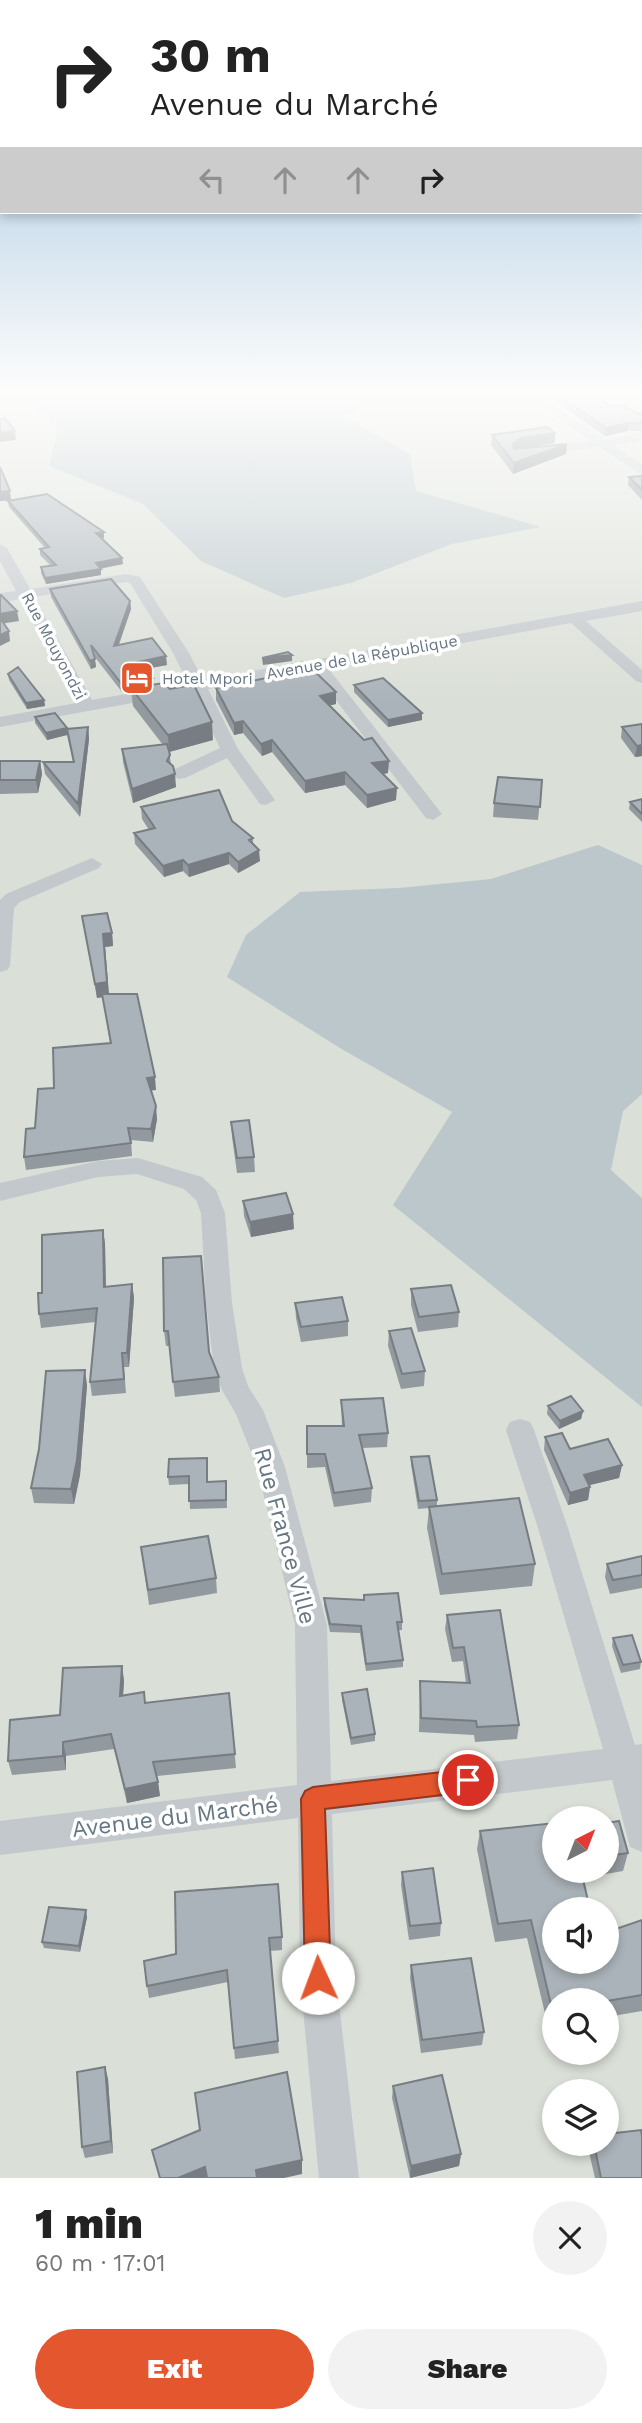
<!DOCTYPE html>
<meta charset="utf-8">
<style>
body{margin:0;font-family:"Work Sans",sans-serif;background:#f2f2f2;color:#222;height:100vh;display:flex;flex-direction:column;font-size:26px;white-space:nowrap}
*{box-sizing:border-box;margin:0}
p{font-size:23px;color:#767676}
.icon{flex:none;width:38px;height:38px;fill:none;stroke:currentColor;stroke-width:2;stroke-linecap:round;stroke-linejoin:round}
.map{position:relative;height:2178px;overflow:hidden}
.side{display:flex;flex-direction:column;background:#fff;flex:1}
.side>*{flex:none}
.guide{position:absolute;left:0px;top:0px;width:642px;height:214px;box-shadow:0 4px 10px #0003;background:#fff;color:#222;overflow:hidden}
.needle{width:46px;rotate:42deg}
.controls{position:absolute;left:542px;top:1806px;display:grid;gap:14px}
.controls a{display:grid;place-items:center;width:77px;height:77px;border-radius:50%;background:#fff;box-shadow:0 4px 10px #0003;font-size:35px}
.pin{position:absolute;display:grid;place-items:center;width:60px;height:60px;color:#fff;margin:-30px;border:4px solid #fff;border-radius:50%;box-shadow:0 2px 7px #0007}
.me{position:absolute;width:77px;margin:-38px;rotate:358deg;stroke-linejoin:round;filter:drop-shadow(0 0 5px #0008)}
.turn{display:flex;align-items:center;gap:24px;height:147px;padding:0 35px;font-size:32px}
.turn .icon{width:91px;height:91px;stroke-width:2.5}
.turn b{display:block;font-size:49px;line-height:60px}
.lanes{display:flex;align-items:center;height:66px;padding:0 35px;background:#0003;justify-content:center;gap:35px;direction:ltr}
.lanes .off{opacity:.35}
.round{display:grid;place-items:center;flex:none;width:74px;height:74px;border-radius:37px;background:#f2f2f2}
.overview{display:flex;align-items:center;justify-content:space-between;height:119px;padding:0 35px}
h1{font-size:42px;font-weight:800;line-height:52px}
.primary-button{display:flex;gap:14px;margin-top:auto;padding:14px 35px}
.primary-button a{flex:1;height:80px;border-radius:42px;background:#e4572e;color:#fff;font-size:28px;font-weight:800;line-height:80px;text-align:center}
.primary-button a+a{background:#f2f2f2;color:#222}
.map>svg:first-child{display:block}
.green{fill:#dadfd7;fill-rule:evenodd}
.water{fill:#bbc7cb}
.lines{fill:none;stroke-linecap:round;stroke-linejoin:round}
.minor{fill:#c3c8cc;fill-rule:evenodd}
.wall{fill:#929a9f}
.shaded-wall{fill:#777d82}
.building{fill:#aab3b9;stroke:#777d82;stroke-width:2}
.route{fill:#e4572e;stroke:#94391e;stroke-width:2}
.labels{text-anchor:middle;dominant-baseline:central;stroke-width:7;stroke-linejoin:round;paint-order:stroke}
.far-street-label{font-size:16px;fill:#657683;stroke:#fff}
.far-poi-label{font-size:16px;fill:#657683;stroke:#fff;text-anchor:start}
.near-street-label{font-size:23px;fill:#657683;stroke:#fff}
</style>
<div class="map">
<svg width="642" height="2178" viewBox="0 0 642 2178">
<rect width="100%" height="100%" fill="#fafaf8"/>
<path class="green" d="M0,396h642v1782h-642zM555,1818h52v53h-52zM555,1909h52v53h-52zM555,2000h52v53h-52zM555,2091h52v53h-52z"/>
<path class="water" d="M23,396h358l-38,20 67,38 6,37 125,36 -89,17 -101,39 -67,15 -83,-37 -58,-57 -94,-38 9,-36z
M598,845l44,20v229l-19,17 -12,59 31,28v209l-249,-202 59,-93 -112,-64 -113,-71 19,-42 54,-43 99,-4 92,-9z"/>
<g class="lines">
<path class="minor" d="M528,396h14l62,43 38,-6v8l-29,4 29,20v10l-43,-28 -65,8v-6l4,-1 52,-7z
M615,396h15l12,9v9z
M0,544l7,4 23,41 96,-15 14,3 49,76 14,27 439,-79v10l-56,10 56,49v13l-6,-2 -65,-58 -243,45 114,146 -9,6 -7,-2 -113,-148 -105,19 30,60 37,51 -9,5 -6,-1 -33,-46 -42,20 -6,1 -9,-5 3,-4 47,-22 -27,-56 -193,35v-10l77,-14 -56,-104 -21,4v-10l16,-2 -16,-30zM126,582l4,1 43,70 15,30 -96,17 -58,-103z
M92,858l10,6 -3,4 -79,34 -6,6 -4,58 -3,4 -7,2v-72l6,-6z
M138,1158l64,19 14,13 9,23 7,90 10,65 6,18 15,24 22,57 42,158 4,156 272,-32 -65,-221 -32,-98 4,-8 10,-3 10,3 4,8 34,98 67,217 7,-1v108l-12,-5 -18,-67 -280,34 4,163 23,201h-40l-19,-201 -2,-159 -298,37v-34l297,-36 -2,-160 -38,-158 -21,-53 -14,-24 -8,-22 -8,-65 -5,-90 -5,-13 -12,-11 -47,-15 -39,3 -98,24v-18l98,-22z"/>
</g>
<path class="wall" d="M547,396h48l16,10 27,8h4v17h-14l-23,5z
M555,433v10l-27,4 39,-3 -1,10 -53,20 -22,-29 1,-10z
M0,467l11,33 93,38h-2l20,20 1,6 -23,5 1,6 -55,9 -5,-11v-6l10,-1 -11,-11v-6l5,-1 -36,-41 -1,-6 2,-1 -10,1z
M642,476v24l-14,-15 1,-8z
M50,589l80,12 1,8 -12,36 48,20 -22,4 8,9v7l60,55 -44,12 2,12 5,23 -43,16 -10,-41 -1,-13 41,-4 -30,-39 -2,-16 -9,2 -28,-36 2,11 -5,2 -40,-72z
M279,667l57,37 -7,1 59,68 -5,1 13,26 -29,8 -22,-23 -40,8 -33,-41 -10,4 -19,-23 -9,2 -18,-35v-12l63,-12z
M8,674l36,26 1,6 -18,3 -18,-29z
M354,685l68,28v7l-34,7 -34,-35z
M35,717l32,12 21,-2 1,12 -9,78 -35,-43 -2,-12h30l-6,-27 -20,5 -12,-17z
M642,724v32l-7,1 -14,-19 1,-11z
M0,761h40l2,13 -4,19 -38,1z
M542,780l-4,40 -45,-3 1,-14z
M642,799v23l-13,-13 1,-7z
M141,807l91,14 21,17v6l7,17 -22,12 -9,-9 -40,13 -6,-6 -19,6 -29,-33 -1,-11 15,-3 -7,-11z
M82,916l30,17 1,13 -8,1 4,47 47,96h-5l6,29 -4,23 -22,-2 1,16 -106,14 -2,-13 11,-29 19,-40 56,-45 -7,-46 -6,1z
M231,1122l23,35 1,15 -18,1 -5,-36z
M243,1201l51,28 -43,8 -7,-21z
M103,1230l2,14 1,43 26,-3 2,14 -5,69h-5l2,26 -34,3 -2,-14 5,-60 -54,6 -2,-14 3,-21z
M163,1258l46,94 10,25 1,15 -45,5 -6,-51h-3l-2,-15z
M411,1289l48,23 -1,15 -40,5 -7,-27z
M295,1303l53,18v15l-47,6 -5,-24z
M389,1331l36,40 -1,15 -23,3 -13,-43z
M87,1385l-7,90 -6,29 -40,-1 -3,-15z
M341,1400l47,33 -1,14 -25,1 10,40 -1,14 -37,5 -9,-40 -18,1v-42h35z
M548,1406l35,5 -2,8 -22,10 -12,-15z
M545,1437l25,12 52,16 -3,13 -30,7 1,2 -2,13 -20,5 -24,-55z
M411,1457l26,43v6l98,58 -3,22 -92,9 -13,-67 2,-20 -11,1 -7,-45z
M207,1458v24l19,-1 1,27 -37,1 -1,-25 -20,1 -1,-8z
M141,1547l75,31 1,15 -68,12z
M642,1556v32l-32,6 -5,-17 2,-13z
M364,1595l38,27v8h-4l5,30v7l-37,4 -6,-38 -30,-1 -6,-27v-7l40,2z
M447,1615l72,110 -2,14 -42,3 -1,-7 -55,-3 1,-51 46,2 -3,-22 -11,1 -7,-33z
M613,1638l28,24 -1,7 -19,4 -9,-27z
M122,1666l2,15 -1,14 22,8 84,-10 7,75 -79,8 3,20 -33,7 -13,-54 -48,7v14l-54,5 -4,-14 52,-46z
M342,1693l33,41v7l-24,4 -9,-45z
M607,1823l21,30 -5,18 -40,7 -28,84 87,-42v91l-35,6v-17h-52v25l-7,1 -21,-88 -32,4 -18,-93 3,-18 75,40h52z
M402,1872l39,51 -1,13 -31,4 -8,-55z
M175,1892l107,45v13l-12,1 9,102 -44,6 -7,-77 -79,16 -2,-12 29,-32z
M87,1917l-7,35 -36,-4 -2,-6z
M411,1965l73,67 -2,13 -61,8 -11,-75z
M105,2067l3,12 5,74 -28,5 -3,-11z
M393,2086l68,68 -2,12 -49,12 -18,-80z
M590,2144h17l35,34h-47l-7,-30z"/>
<path class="shaded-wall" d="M629,423l-1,8 -23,5 1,-8z
M15,431l1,9 -16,2v-9z
M555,433v10l-34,5 -8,6v-10l8,-6z
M567,444l-1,10 -53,20 1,-11z
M10,491l1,9 -11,1v-9z
M104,532v6l-7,1 -1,-6z
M122,558l1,6 -27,5v-6z
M101,569v6l-55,9 -1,-6z
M130,601l1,8 -16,45 -1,-8z
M17,611l2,10 -19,3v-10z
M9,631l1,10 -10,5v-11z
M292,655v6l-29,4 -1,-7z
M166,656l1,9 -28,5 -1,-8z
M95,659l1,8 -5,2 -1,-8z
M153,678l1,8 -23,2v2l-9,2 -1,-9z
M336,692v12l-16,4v-12z
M44,700l1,6 -18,3 -1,-6z
M422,713v7l-34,7v-7z
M243,721v12l-9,2v-12z
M212,722l1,18 -44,12 -1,-17z
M88,727l1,12 -9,78 -2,-13z
M67,728v7l-20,5 -1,-7z
M272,740v12l-10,4 -1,-12z
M642,745v11l-7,1 2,-11z
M40,761l2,13 -4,19 -2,-13z
M389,761l-1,12 -16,3v-13z
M345,772v13l-40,8v-12z
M175,774l1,13 -43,16 -1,-14z
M397,788l-1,12 -29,8v-13z
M259,850l1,11 -22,12v-11z
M229,853v11l-40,13 -1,-12z
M183,860v11l-19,6 -1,-11z
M112,933l1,13 -8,1 4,49 -12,2 -2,-14 8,-50z
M155,1077l1,13 -8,1 -1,-13z
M156,1106l1,13 -4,23 -2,-13z
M293,1214l1,15 -43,8 -1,-15z
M103,1230l2,14 1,57 -2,-14z
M132,1284l2,14 -5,69 -2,-14z
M85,1370l2,15 -7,90 -6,29 -3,-15z
M583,1411l-2,8 -22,10 1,-8z
M622,1465l-3,13 -37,9 2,-12z
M590,1487l-2,13 -20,5 2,-12z
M122,1666l2,15 -2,29 -2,-14z
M63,1742l3,14v14l-3,-14z
M158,1782l2,14 -33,7 -2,-14z
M86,1910l1,7 -7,35 -1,-6z
M105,2067l3,12 5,74 -2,-12z
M461,2154l-2,12 -49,12 1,-12z
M302,2160v14l-18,4h-27l-1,-8z
M205,2167l2,11h-29z"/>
<path class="building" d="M559,396h36l16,10 12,-1 15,9h4v9h-13l-23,5z
M5,418l10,13 -15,2v-14z
M547,427l8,6 -34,5 -8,6 1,5 53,-5 -53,19 -22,-28z
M0,467l10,24 -10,1z
M642,476v14l-13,-13z
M47,494l57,38 -8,1 26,25 -26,5 5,6 -56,9 -4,-11 15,-2 -16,-16 9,-2 -41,-46z
M111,579l19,22 -16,45 38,-8 14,18 -28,6 15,16 -32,5 -30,-38 4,14 -5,2 -40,-72z
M0,595h1l16,16 -17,3z
M0,618l9,13 -9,4z
M288,652l4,3 -30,3z
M305,662l31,30 -16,4 44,44 8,-2 17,23 -17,2 25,25 -30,7 -22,-23 -40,9 -33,-41 -11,4 -18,-23 -9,2 -18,-35 71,-14 -8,-7z
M18,667l26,33 -18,3 -18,-29z
M383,678l39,35 -34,7 -34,-35z
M164,683l6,6 21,-4 4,2 17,35 -44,13 -37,-47z
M55,713l12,15 -21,5 -11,-16z
M642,724v21l-5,1 -15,-19z
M88,727l-10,77 -35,-42h31l-7,-33z
M167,744l3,11 -3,6 6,5 2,8 -43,15 -10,-40z
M0,761h40l-4,19h-36z
M498,777l44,3 -2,27 -46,-4z
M219,790l13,31 21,17 -4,2 10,10 -21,12 -9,-9 -41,12 -5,-5 -20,6 -29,-33 21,-5 -14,-21z
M642,799v15l-12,-12z
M107,913l5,20 -9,1 4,48 -12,2 -13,-68z
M102,994h35l18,83 -8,1 9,28 -5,23 -23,-1 3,15 -107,14 2,-28 9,-1 3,-39 16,-1 -1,-40 58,-5z
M249,1120l5,37 -17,1 -6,-36z
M286,1193l7,21 -43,8 -7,-21z
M103,1230l1,57 28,-3 -5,69h-5l2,26 -34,3 7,-74 -58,6 -1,-21h4v-58z
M201,1256l8,96 10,25 -46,5 -5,-51h-4l-1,-73z
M451,1285l8,27 -40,5 -8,-28z
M342,1297l6,24 -47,6 -6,-24z
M411,1328l14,43 -23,3 -13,-43z
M85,1370l-8,90 -6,29 -40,-1 8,-39 7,-78z
M571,1396l12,15 -23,10 -12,-15z
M383,1398l5,35 -29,2 13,53 -38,5 -9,-39h-18v-28h37l-3,-26z
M562,1433l8,16 38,-10 14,26 -38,10 6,12 -20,6 -25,-56z
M429,1456l8,44 -18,1 -8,-44z
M207,1458v24l19,-1v19l-37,1v-25l-21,1 1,-18z
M519,1498l16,66 -93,10 -13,-67z
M208,1536l8,42 -68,12 -7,-43z
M642,1556v19l-29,5 -6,-16z
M398,1593l4,29h-5l6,38 -37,4 -5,-38 -31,-2 -6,-26 40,2v-5z
M500,1610l19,115 -42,2 -1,-6 -55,-3 -1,-37 50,2 -6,-36 -11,1 -6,-33z
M632,1635l9,27 -18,3 -10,-27z
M122,1666l-2,30 24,-4 1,11 84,-10 6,61 -82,8 5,20 -33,7 -14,-55 -48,8v14l-55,5 2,-41 50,-5 3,-47z
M367,1689l8,45 -24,4 -9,-45z
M619,1821l9,32 -21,3v-33z
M555,1823v48h26l9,38h-35v53h52v-30l35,-12v75l-35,6 -52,-1v9h-3l-21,-89 -33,4 -18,-93z
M433,1868l8,55 -31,3 -8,-54z
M278,1884l4,53 -13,1 9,103 -44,7 -7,-78 -80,16 -3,-25 32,-7 -1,-62z
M49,1907l37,3 -7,36 -37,-4z
M471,1958l13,74 -62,8 -11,-75z
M105,2067l6,74 -29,6 -5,-75z
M287,2072l15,88 -46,10 1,8h-50l-2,-11 -27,11h-18l-8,-28 48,-20 -5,-37z
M442,2075l19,79 -50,12 -18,-80z
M641,2130l1,6v42h-41l-7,-34h13v-10z"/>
<linearGradient id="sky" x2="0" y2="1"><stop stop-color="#96bcdc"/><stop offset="0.56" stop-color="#fdfdfc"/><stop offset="1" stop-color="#fdfdfc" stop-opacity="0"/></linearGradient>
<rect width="642" height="701" fill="url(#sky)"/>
<path class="route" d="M468,1769l9,3 3,8 -3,9 -9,3 -143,17 6,169 -4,9 -9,3 -9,-3 -4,-9 -4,-179 4,-8 8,-4z"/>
<defs>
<g id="hotel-square" transform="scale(1.75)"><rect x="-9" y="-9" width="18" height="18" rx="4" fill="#e4572e" stroke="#fff"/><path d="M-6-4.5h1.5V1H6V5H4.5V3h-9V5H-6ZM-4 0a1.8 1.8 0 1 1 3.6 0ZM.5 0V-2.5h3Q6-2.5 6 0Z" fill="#fff"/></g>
</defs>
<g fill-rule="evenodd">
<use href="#hotel-square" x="137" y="678"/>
</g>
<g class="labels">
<g class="far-street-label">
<text transform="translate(54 646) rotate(62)">Rue Mouyondzi</text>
<text transform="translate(362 657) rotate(-10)">Avenue de la République</text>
</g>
<g class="far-poi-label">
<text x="162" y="678">Hotel Mpori</text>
</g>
<g class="near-street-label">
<text transform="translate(285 1536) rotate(75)">Rue France Ville</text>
<text transform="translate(175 1817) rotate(-7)">Avenue du Marché</text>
</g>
</g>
</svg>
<div class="controls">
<a><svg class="needle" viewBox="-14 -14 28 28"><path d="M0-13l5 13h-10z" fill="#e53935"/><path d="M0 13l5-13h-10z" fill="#767676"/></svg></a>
<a><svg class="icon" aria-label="sound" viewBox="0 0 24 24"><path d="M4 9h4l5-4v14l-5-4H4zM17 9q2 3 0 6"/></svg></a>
<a><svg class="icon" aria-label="search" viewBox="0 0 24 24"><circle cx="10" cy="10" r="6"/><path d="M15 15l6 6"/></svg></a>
<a><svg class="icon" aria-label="layers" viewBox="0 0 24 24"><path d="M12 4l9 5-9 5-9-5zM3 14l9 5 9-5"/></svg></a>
</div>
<div class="pin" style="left:468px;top:1780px;background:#d93025"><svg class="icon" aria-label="arrive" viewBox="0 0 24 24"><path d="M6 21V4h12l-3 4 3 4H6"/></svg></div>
<svg class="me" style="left:318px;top:1978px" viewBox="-20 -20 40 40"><circle r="19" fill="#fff"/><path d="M0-13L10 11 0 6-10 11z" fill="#e4572e"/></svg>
<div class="guide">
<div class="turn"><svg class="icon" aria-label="right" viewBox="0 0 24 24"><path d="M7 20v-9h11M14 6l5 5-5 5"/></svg><div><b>30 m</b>Avenue du Marché</div></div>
<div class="lanes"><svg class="icon off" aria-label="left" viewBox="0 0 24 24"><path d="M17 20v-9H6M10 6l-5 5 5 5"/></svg><svg class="icon off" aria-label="ahead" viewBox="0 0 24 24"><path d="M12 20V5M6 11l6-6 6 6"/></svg><svg class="icon off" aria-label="ahead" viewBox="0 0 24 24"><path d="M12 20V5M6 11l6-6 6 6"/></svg><svg class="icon" aria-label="right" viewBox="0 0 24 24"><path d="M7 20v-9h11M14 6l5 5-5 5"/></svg></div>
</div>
</div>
<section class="side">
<div class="overview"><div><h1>1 min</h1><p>60 m · 17:01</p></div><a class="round"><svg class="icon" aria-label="close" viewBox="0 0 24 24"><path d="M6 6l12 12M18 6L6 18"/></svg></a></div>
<div class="primary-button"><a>Exit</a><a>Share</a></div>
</section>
